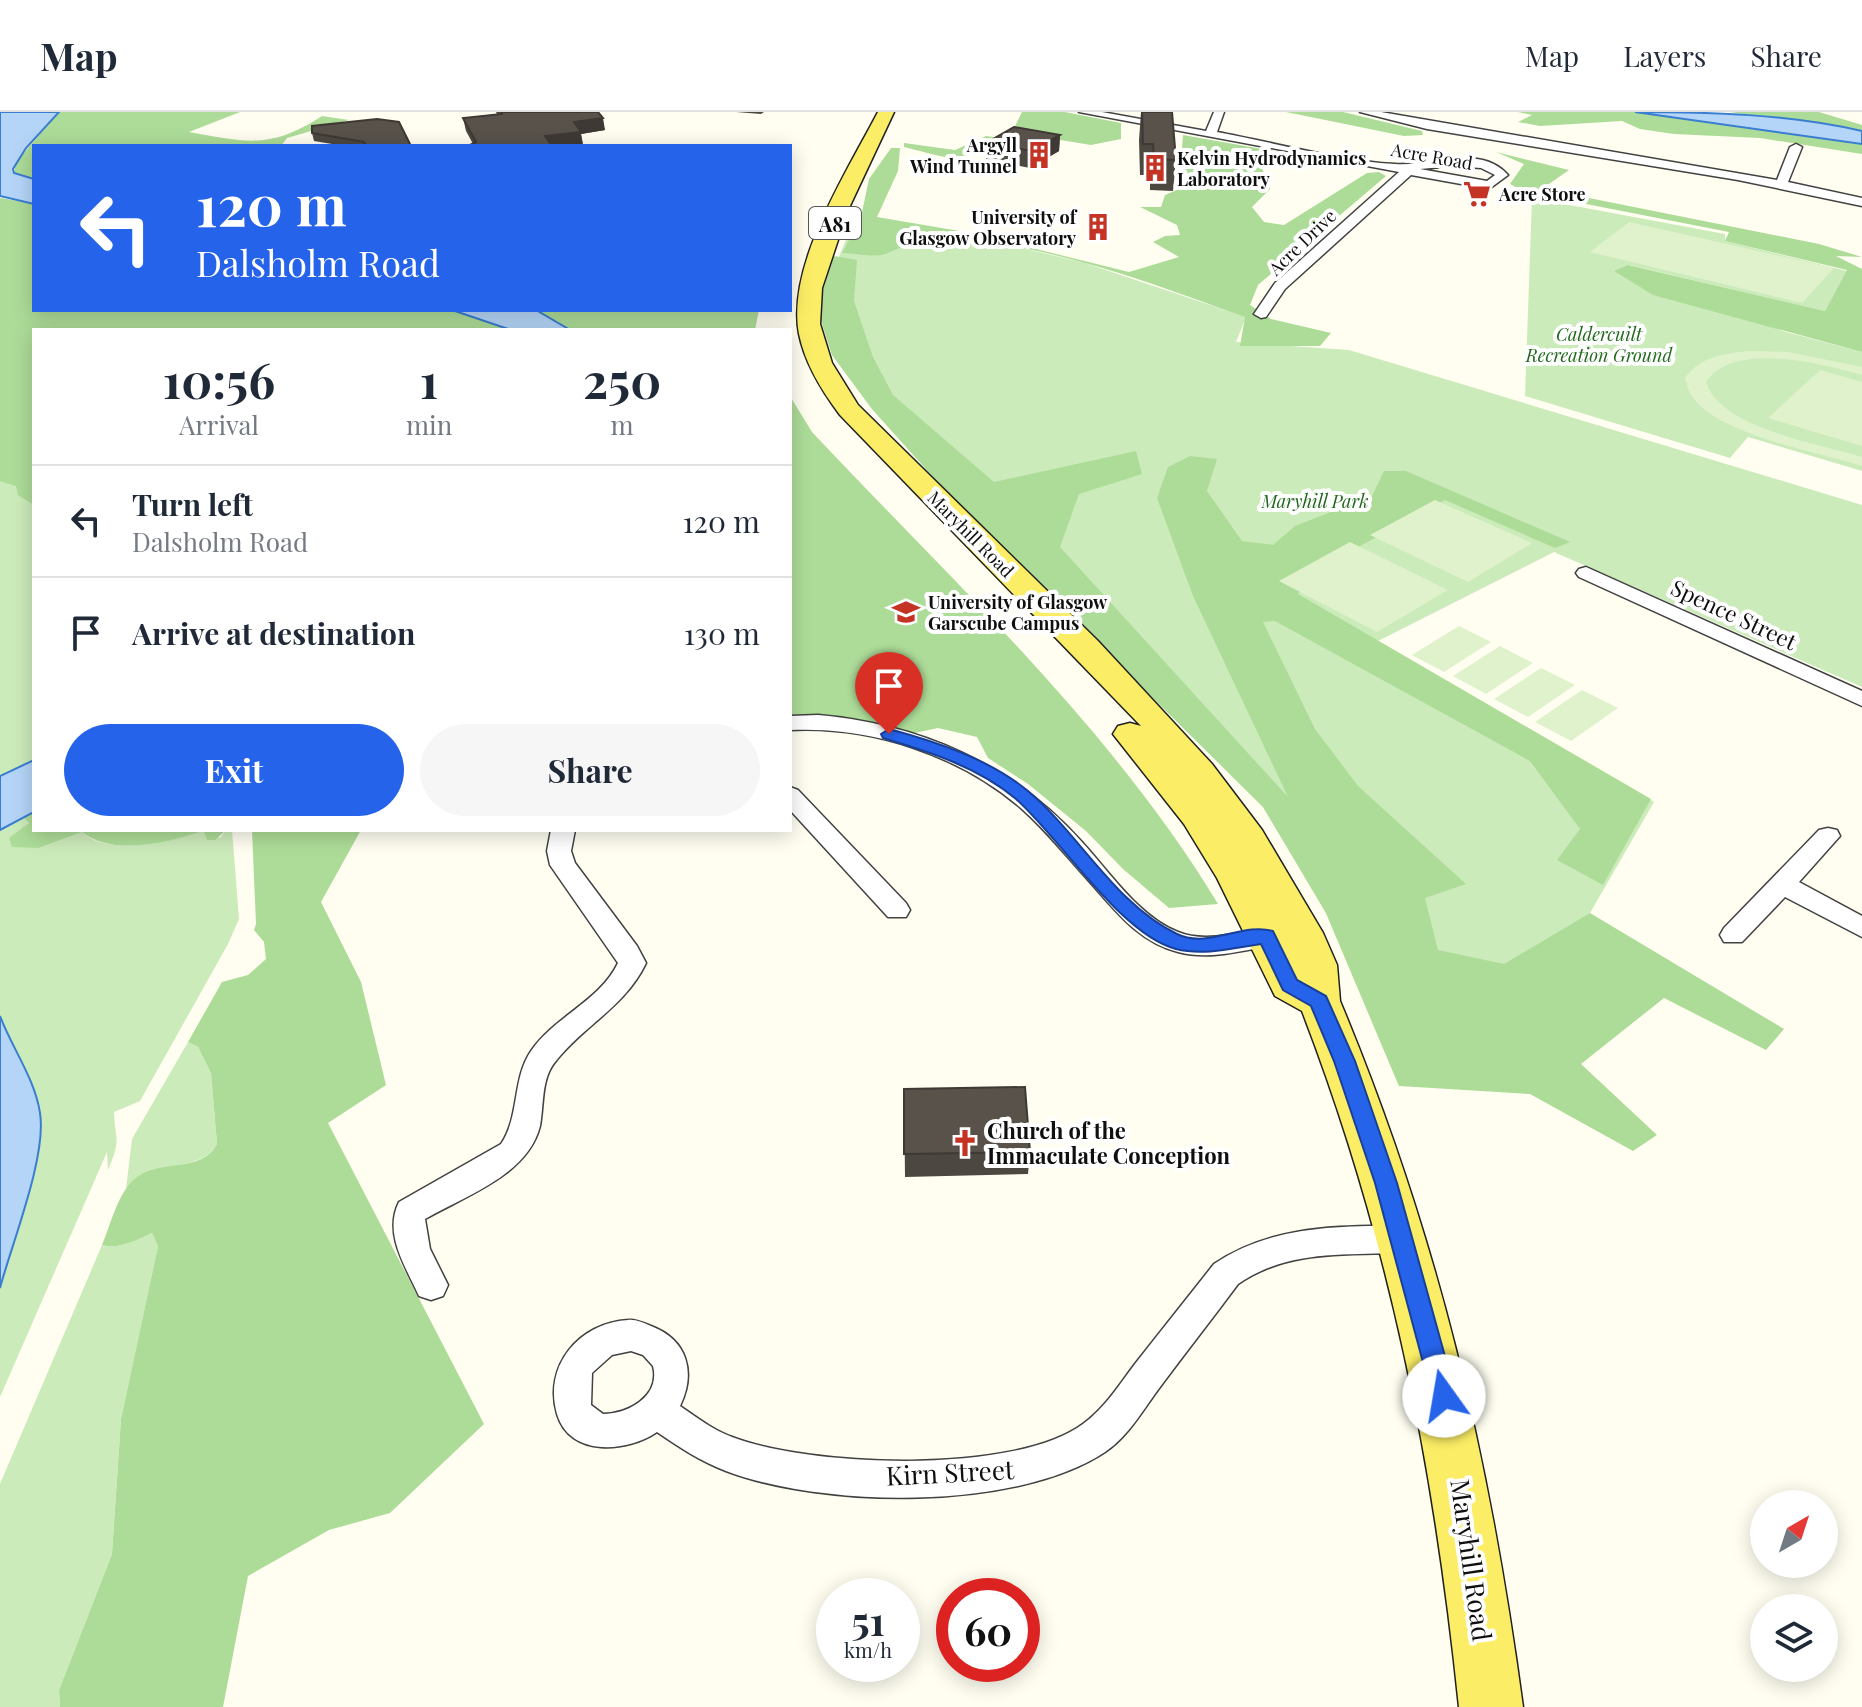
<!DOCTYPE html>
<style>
body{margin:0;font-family:"Playfair Display",serif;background:#f6f6f7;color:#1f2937;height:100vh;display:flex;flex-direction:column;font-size:30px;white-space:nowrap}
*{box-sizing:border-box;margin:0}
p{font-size:26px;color:#747a83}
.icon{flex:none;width:44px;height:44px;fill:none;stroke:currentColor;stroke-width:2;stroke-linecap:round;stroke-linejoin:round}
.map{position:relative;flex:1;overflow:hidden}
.sheet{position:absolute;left:32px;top:216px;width:760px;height:504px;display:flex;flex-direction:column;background:#fff;border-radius:0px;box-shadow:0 4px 20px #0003}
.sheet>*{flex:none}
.banner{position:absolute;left:32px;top:32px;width:760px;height:168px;border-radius:0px;box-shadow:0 4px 20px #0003;background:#2563eb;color:#fff;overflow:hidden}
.needle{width:52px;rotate:39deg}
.fabs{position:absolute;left:1750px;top:1378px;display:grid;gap:16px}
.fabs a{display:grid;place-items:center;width:88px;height:88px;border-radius:50%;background:#fff;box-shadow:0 4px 20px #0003;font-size:40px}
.speed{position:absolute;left:816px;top:1466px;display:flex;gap:16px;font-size:40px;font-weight:700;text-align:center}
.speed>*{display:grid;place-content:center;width:104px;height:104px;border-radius:50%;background:#fff;box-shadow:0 4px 20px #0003;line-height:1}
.speed small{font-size:20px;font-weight:400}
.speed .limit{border:12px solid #d22;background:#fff;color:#111}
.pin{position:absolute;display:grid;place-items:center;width:68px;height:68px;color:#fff;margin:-82px -34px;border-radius:50% 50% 50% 0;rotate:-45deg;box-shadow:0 0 8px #0007}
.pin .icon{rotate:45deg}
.me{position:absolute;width:88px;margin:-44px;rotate:347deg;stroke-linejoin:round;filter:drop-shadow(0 0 6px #0008)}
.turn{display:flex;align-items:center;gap:28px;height:168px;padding:0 32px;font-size:36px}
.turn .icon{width:104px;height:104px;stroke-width:2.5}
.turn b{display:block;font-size:56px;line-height:68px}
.eta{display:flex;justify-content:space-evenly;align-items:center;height:136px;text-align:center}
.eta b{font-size:48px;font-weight:700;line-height:56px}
.action{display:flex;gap:16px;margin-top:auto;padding:16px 32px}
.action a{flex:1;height:92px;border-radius:48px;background:#2563eb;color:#fff;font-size:32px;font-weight:700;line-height:92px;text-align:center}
.action a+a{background:#f6f6f7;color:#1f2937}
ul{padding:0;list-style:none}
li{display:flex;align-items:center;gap:24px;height:112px;padding:0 32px;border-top:2px solid #e0e1e3}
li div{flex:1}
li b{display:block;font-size:30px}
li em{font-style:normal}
header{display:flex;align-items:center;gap:48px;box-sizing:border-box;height:112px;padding:0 40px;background:#fff;border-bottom:2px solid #e0e1e3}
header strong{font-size:38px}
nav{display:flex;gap:44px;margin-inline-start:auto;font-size:28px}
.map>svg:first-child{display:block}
.green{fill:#ccebba}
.forest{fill:#addc98}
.pitch{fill:#dff2cc}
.water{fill:#b5d5f8;stroke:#3a7ed1;stroke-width:2}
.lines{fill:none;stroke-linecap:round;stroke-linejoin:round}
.minor-casing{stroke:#424242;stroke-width:3}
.primary-casing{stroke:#202020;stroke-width:3}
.minor{fill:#fff;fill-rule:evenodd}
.primary{fill:#fbed65;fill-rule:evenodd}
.wall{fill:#4c4740}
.shaded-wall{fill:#3e3934}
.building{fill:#58524b;stroke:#3e3934;stroke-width:2}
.route{fill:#2563eb;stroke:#184099;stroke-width:2}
.labels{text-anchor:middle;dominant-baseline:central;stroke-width:8;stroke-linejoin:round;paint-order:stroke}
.far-poi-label{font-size:18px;font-weight:bold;fill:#0f0f0f;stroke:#fff;text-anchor:start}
.far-street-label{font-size:18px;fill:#0f0f0f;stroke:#fff}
.far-park-label{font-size:18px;font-style:italic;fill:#22691d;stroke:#fff}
.shield{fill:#fff;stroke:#575757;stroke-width:2}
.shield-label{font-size:20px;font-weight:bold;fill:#0f0f0f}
.street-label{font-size:22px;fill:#0f0f0f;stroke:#fff}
.poi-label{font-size:22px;font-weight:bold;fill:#0f0f0f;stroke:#fff;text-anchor:start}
.near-street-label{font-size:26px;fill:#0f0f0f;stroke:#fff}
</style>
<header>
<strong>Map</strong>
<nav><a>Map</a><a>Layers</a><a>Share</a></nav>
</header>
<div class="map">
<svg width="1862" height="1595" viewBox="0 0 1862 1595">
<rect width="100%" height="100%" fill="#fffef1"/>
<path class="green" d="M0,86l34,6v106h418l59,20h-477v430l-34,16z
M1532,86l193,36v7l122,30 -22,40 -196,-46 -14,6 171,61 76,20v119l-114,-34 -18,21 -205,-62z
M889,126l124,8 69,16 164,55 -10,25 113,8 513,155v182l-308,-135 -178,90 278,160 -64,111 -105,128 -86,45 -73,-173 -63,-106 -302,-299 -89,-99 -40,-54 -15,-47 29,-68z
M23,705l6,5 -9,11 19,15 43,-16c27,26 91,8 123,-1l15,7 6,-8h6l7,89 -11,25 -88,157 -26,11c1,30 8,25 -6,58l-1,-18 -107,245v-109l39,-135 -2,-52 -37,-85v-186z
M188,930l10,5 13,26 6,71c-16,30 -65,14 -91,45l6,-50z
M152,1121l6,13 -37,173 -9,135 -53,136 1,17h-60v-223l102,-239c16,5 35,-5 50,-12z"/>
<path class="forest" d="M59,0h181l-51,20c57,10 81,18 133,-16l27,4 -62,18 -6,8h-247v33l-20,-6 2,-11z
M1022,0h43l56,11v16l-30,6 -79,-13z
M1286,0h57l79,19 1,4 -19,1z
M1518,0h117l227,32v10l-102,-16 -86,-4 -34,-5 -18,-8 -82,5 -22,-4 14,-7z
M1730,0h89l43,13v6z
M1183,23l159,28 -5,5 -50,-3 -12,-7h-17l12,31 -18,18 12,15 20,3 83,-52 12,-1 7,4 -128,109 -8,20 21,14 60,14 -11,13h-80l5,-29c-99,-35 -201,-77 -308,-77 -21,0 -34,7 -52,14 -12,4 -30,-1 -43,-1l19,-36 8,-38 22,-31h9l-2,23 -21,46 94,16 158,39 50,-15 -26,-15 12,-6 15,-1 -3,-10 -37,-18h21l4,-12 14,-6z
M986,24l15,2c-46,28 -47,21 -97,9v-4l51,7z
M1496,40l73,18 -20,14 5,7 265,53 43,13 -26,-1 26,13v83l-209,-57 -39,-24 14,-6 197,46 22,-41 -122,-29 4,-9 -204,-40 -15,-8 14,-20z
M0,86l34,6v106h418l59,20h-477v175l-16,-10 -2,-9 -16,-5z
M834,144l23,4 -3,41 19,56 20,38 101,87 142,-31 6,23 -63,20 -19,53 228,250 -95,-201 -36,-98 11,-31 22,-11 27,3 -10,32 35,50 31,4 22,-19 77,-30 12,-25h22l164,71 -15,6 -110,-48 -133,72 -14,22 353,205 -48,86 -46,-25 23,-31 -50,-68 -255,-140 -12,1 52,107 43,57 108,98 -41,14 13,52 66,14 86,-51 194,116 -18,21 -102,-52 -83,66 76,71 -24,16 -103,-57 -131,-8 -73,-173 -63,-106 -302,-299 -89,-99 -40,-54 -15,-47z
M536,198h223l-4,20h-185z
M790,284l22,36c140,149 300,296 406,472l-49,4 -46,-39 -37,-38 -58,-47 -40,-26 -11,-21 -39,-9 -28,6 -73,-17h-47z
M34,700v18h192l-11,10h-8l-3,-9c-35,11 -91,26 -122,1l-43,16 -27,-1 -3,-9 20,-15 -6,-6z
M252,718h109l-40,72 40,80 25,103 -58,38 156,301 -94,89 -61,17 -81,46 -25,131h-163l-1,-17 53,-136 9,-135 37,-173 -6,-13c-15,7 -34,17 -50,12 9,-21 16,-54 35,-68 25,-18 65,-4 80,-33l-6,-71 -13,-26 -10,-5 34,-60 26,-7 18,-16 -2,-17 -10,-12 2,-6z"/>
<path class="pitch" d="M1629,110l205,46 -32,35 -212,-51z
M1749,239l39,1 74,15v8c-40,-11 -129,-35 -156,7 14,46 113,62 156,75v9c-44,-14 -145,-31 -171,-71 -3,-4 -4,-12 -6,-17 16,-22 38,-24 64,-27z
M1820,258l42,12v64l-94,-28z
M1435,388l97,43 -64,39 -98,-47z
M1350,430l98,48 -71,42 -98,-51z
M1459,514l32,16 -47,30 -32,-17z
M1500,534l33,17 -47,31 -33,-18z
M1541,556l34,17 -47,32 -34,-18z
M1582,578l36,18 -47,33 -36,-19z"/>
<path class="water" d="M0,0h59l-33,36 -13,21 1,4 20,6v25l-34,-8z
M1635,0c76,0 152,2 227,19v13z
M452,198h84l34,20h-59z
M34,648v52l-34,18v-54z
M0,904c12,32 35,63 40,97 7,43 -28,130 -40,175z"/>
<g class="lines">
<g class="minor-casing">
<path id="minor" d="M1079,0h23l104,19 8,-19h10l-7,20c55,10 123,29 178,32 35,3 85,-21 113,11l-19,14 -78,-14 -126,114 -19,28 -5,1 -7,-4 21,-31 124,-111zM1453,54l28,2 14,7 -8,6 -67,-12z
M1360,0h21l396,68 13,-33 6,-3 6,3 -14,35 74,16v8l-124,-26 -311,-51z
M1586,455l276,124v15l-283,-129 -3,-4 3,-4z
M818,603c102,9 194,49 263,126 28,30 58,76 97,91 31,13 72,-3 103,-8l9,3 4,7 -4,7 -9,3c-34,5 -69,17 -103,8 -40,-10 -63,-42 -89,-71 -22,-24 -42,-50 -67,-72 -62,-54 -150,-83 -232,-79v-14z
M790,675l8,3 108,113 4,7 -4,7h-18l-98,-107z
M1828,716l9,2 3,6 -41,46 63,34v21l-77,-40 -43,45h-18l-4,-7 4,-7 95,-98z
M551,718h24l-4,21 4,12 62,83 9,17c-21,44 -62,62 -91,99 -14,17 -11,43 -15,64 -12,49 -75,70 -115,93l5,30 18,36 -5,11 -12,4 -12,-4c-13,-29 -36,-62 -20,-94l102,-58c19,-28 11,-65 30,-93 24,-35 69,-50 87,-88l-68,-98 -3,-14z
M1402,1113l11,4 5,10 -5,10 -11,4c-58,2 -115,-3 -164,31 -26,35 -52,68 -78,103 -16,21 -31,49 -55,65 -89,59 -281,56 -379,19 -26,-10 -47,-24 -69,-39 -29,20 -87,26 -100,-18 -14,-48 22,-91 71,-94 7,-1 16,3 23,6 37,14 45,47 29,80 16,11 33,24 52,31 78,30 282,38 351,-13 22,-16 36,-39 52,-60 26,-33 53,-67 79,-100 58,-39 121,-37 188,-39zM631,1239l12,4 10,11c8,30 -25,48 -50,48l-12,-9 1,-32 20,-18z"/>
</g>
<g class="primary-casing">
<path id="primary" d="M878,0h16l-46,98 -26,78 -2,36 12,39 26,42 240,236 114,123 50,66 61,103 14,32 3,36c98,235 149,454 183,706h-64c-25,-242 -69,-468 -157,-696l-27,-15 -58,-118 -33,-54 -71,-90 5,-8 12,-3 11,3 -301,-311c-18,-24 -35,-51 -41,-81 -13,-69 48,-162 79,-222z"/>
</g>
<use href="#minor" class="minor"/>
<use href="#primary" class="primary"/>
</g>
<path class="wall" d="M496,0h102l7,18 -24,4 2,11 -110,-1 -7,-13 -3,-13 34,-4z
M736,0h28l-3,2z
M1141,0l35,48 -3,31 -23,-1v-15h-10l-1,-35z
M312,21l99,13h-67l-30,-5z
M1060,23l-1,16 -29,17 -44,-9v-16z
M904,977l126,63 -2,22 -123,3z"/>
<path class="shaded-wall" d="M603,6l2,12 -24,4 2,11 -36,1 -2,-10 29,-14z
M1060,23l-1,16 -29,17 1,-17z"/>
<path class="building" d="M501,0h97l5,6 -29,4 7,10 -36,4 7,10h-84l8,-4 -13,-24 39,-4z
M1142,0h30l4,48 -22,-1 -1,-15h-10z
M377,7l22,3 12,24h-45l-2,-4 -52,-9v-7z
M1014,15l46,8 -29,16 -45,-8z
M1025,975l5,65 -126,2v-65z"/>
<path class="route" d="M889,617c48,13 100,30 139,62 51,43 88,114 149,143 31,15 66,-12 96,-3l24,49 29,16 29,65 42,122 59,213 -3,8 -9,4 -9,-4 -3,-8 -57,-213 -41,-122 -23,-55 -28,-16 -22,-46c-27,4 -58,12 -85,5 -55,-14 -116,-111 -160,-150 -38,-32 -86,-47 -133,-61l-2,-4z"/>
<defs>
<g id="building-bare" transform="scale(2.16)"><path d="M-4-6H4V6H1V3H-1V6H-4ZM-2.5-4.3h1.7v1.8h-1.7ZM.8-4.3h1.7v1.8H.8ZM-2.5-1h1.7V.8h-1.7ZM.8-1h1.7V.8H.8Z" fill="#c43323" stroke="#fff" stroke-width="2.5" paint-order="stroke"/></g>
<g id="supermarket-bare" transform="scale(2.16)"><path d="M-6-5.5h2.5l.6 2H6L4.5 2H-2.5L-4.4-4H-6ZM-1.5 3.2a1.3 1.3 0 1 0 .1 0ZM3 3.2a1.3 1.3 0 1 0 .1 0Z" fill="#c43323" stroke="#fff" stroke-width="2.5" paint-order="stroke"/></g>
<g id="university-bare" transform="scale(2.16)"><path d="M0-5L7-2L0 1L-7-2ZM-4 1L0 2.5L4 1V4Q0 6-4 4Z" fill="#c43323" stroke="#fff" stroke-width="2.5" paint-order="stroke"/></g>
<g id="church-bare" transform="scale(2.16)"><path d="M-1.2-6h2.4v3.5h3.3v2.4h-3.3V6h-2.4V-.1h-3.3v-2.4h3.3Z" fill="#c43323" stroke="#fff" stroke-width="2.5" paint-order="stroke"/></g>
</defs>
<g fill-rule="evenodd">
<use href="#building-bare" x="1039" y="43"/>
<use href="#building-bare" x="1155" y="56"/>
<use href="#supermarket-bare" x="1477" y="82"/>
<use href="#building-bare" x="1098" y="115"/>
<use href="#university-bare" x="906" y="500"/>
<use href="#church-bare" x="965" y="1031"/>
</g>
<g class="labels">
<g class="far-poi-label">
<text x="1017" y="33" text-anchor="end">Argyll<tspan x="1017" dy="21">Wind Tunnel</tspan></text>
<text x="1177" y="46">Kelvin Hydrodynamics<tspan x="1177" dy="21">Laboratory</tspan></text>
<text x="1499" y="82">Acre Store</text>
<text x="1076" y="105" text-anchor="end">University of<tspan x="1076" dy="21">Glasgow Observatory</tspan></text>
<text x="928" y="490">University of Glasgow<tspan x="928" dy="21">Garscube Campus</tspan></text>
</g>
<g class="far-street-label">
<text transform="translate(1432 44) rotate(10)">Acre Road</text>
<text transform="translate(1302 130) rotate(-44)">Acre Drive</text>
<text transform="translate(971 422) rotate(45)">Maryhill Road</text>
</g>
<g class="far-park-label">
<text x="1599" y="222">Caldercuilt<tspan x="1599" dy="21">Recreation Ground</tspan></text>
<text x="1315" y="389">Maryhill Park</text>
</g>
<rect class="shield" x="809" y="95" width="52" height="32" rx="6"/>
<g class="shield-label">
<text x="835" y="111">A81</text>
</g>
<g class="street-label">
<text transform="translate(1734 502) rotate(25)">Spence Street</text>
</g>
<g class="poi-label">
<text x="987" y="1018">Church of the<tspan x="987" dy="25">Immaculate Conception</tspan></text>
</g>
<g class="near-street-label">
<text transform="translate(950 1360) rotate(-3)">Kirn Street</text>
<text transform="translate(1472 1448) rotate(82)">Maryhill Road</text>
</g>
</g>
</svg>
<div class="fabs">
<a><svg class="needle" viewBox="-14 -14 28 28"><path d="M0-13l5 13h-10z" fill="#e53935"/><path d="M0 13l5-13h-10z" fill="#747a83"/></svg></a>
<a><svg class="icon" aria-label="layers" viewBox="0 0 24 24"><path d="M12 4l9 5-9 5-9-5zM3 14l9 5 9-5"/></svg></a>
</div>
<div class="speed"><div>51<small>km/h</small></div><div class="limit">60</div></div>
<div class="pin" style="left:889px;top:622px;background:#d93025"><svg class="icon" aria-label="arrive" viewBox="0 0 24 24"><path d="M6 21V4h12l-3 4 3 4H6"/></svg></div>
<svg class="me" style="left:1444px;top:1284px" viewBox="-20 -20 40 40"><circle r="19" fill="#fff"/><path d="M0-13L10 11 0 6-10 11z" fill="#2563eb"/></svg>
<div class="banner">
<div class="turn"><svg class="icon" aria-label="left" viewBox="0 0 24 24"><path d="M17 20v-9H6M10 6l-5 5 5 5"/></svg><div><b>120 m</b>Dalsholm Road</div></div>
</div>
<section class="sheet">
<div class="eta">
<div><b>10:56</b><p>Arrival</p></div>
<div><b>1</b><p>min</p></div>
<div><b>250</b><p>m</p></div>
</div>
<ul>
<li><svg class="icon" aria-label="left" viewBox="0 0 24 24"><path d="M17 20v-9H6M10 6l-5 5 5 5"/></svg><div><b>Turn left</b><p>Dalsholm Road</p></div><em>120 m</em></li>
<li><svg class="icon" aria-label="arrive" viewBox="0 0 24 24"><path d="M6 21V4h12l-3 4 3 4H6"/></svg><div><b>Arrive at destination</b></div><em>130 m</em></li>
</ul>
<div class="action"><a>Exit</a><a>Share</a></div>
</section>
</div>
